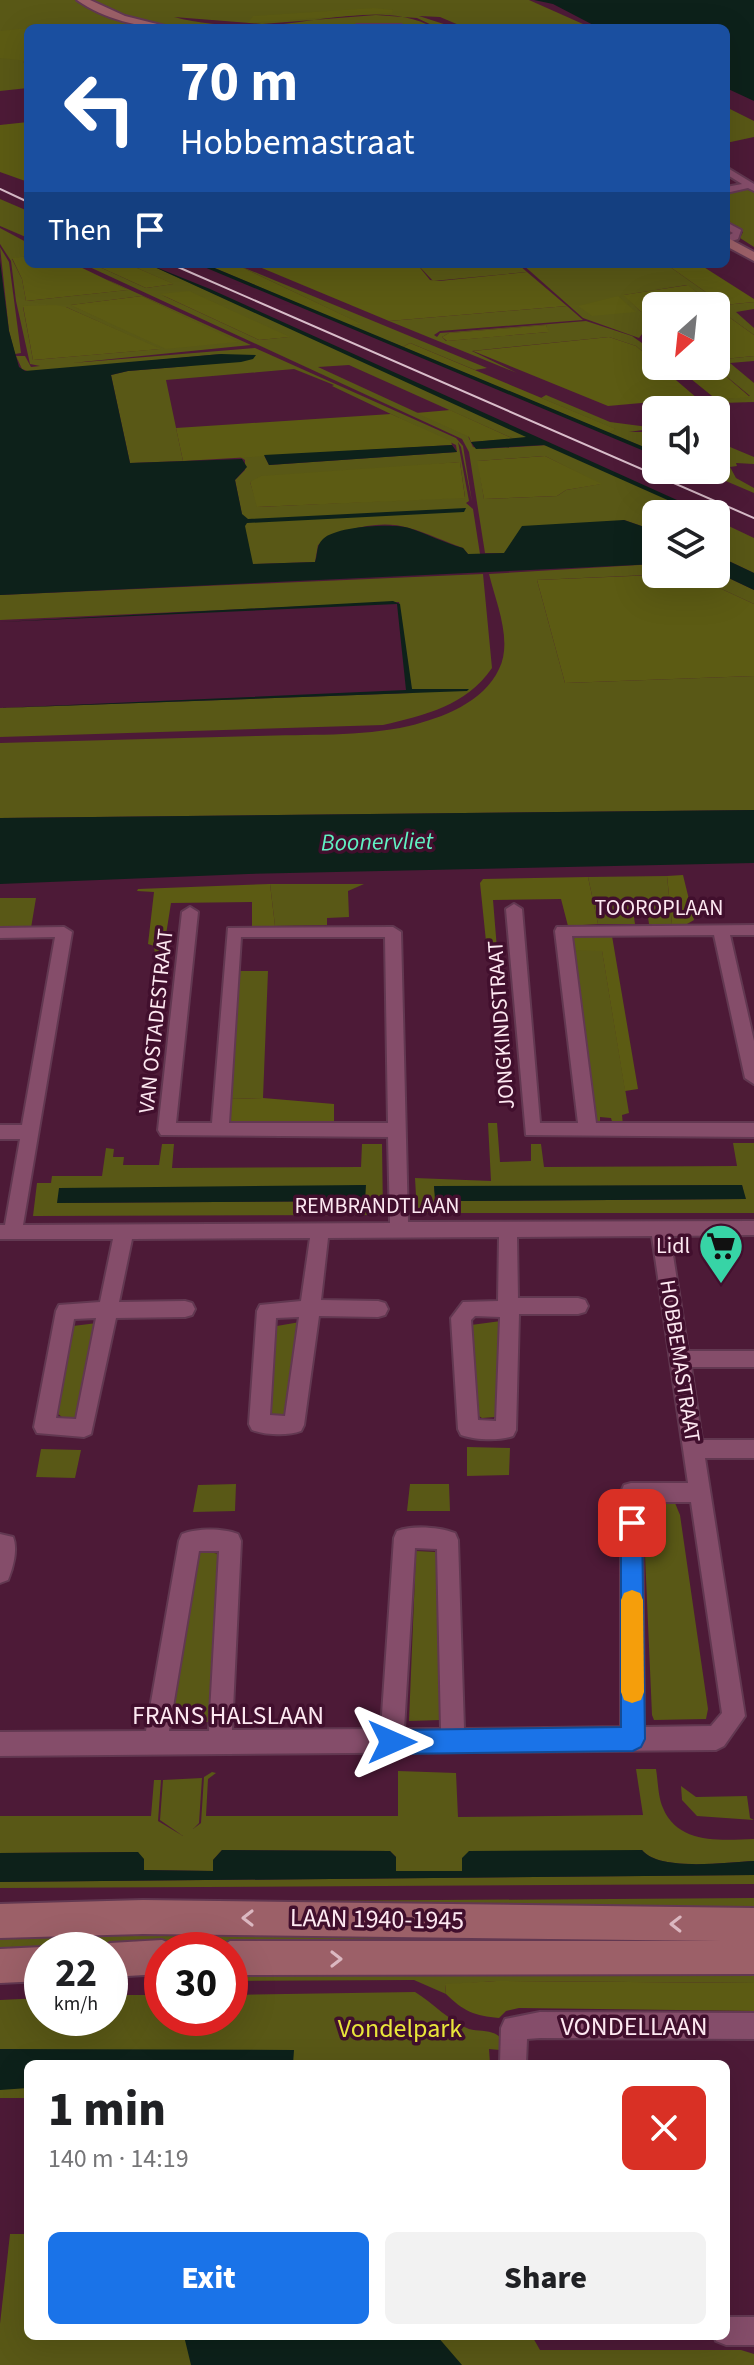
<!DOCTYPE html>
<meta charset="utf-8">
<style>
body{margin:0;font-family:"Source Sans 3",sans-serif;background:#f2f2f2;color:#202124;height:100vh;display:flex;flex-direction:column;font-size:30px;white-space:nowrap}
*{box-sizing:border-box;margin:0}
p{font-size:26px;color:#757577}
.icon{flex:none;width:44px;height:44px;fill:none;stroke:currentColor;stroke-width:2;stroke-linecap:round;stroke-linejoin:round}
.map{position:relative;flex:1;overflow:hidden}
.sheet{position:absolute;left:24px;top:2060px;width:706px;height:280px;display:flex;flex-direction:column;background:#fff;border-radius:12px;box-shadow:0 8px 32px #0002}
.sheet>*{flex:none}
.top-card{position:absolute;left:24px;top:24px;width:706px;height:244px;border-radius:12px;box-shadow:0 8px 32px #0002;background:#1a4fa0;color:#fff;overflow:hidden}
.needle{width:52px;rotate:207deg}
.buttons{position:absolute;left:642px;top:292px;display:grid;gap:16px}
.buttons a{display:grid;place-items:center;width:88px;height:88px;border-radius:12px;background:#fff;box-shadow:0 8px 32px #0002;font-size:40px}
.speed{position:absolute;left:24px;top:1932px;display:flex;gap:16px;font-size:40px;font-weight:700;text-align:center}
.speed>*{display:grid;place-content:center;width:104px;height:104px;border-radius:50%;background:#fff;box-shadow:0 8px 32px #0002;line-height:1}
.speed small{font-size:20px;font-weight:400}
.speed .limit{border:12px solid #d22;background:#fff;color:#111}
.pin{position:absolute;display:grid;place-items:center;width:68px;height:68px;color:#fff;margin:-34px;border-radius:16px;box-shadow:0 4px 12px #0006}
.me{position:absolute;width:88px;margin:-44px;rotate:90deg;stroke-linejoin:round;filter:drop-shadow(0 0 6px #0008)}
.turn{display:flex;align-items:center;gap:28px;height:168px;padding:0 24px;font-size:36px}
.turn .icon{width:104px;height:104px;stroke-width:2.5}
.turn b{display:block;font-size:56px;line-height:68px}
.then{display:flex;align-items:center;height:76px;padding:0 24px;background:#0003;gap:16px;font-size:30px}
.round{display:grid;place-items:center;flex:none;width:84px;height:84px;border-radius:12px;background:#f2f2f2}
.overview{display:flex;align-items:center;justify-content:space-between;height:136px;padding:0 24px}
h1{font-size:48px;font-weight:800;line-height:60px}
.action{display:flex;gap:16px;margin-top:auto;padding:16px 24px}
.action a{flex:1;height:92px;border-radius:12px;background:#1a73e8;color:#fff;font-size:32px;font-weight:800;line-height:92px;text-align:center}
.action a+a{background:#f2f2f2;color:#202124}
.map>svg:first-child{display:block}
.green{fill:#595816;fill-rule:evenodd}
.forest{fill:#5c5b13}
.water{fill:#0d211a}
.lines{fill:none;stroke-linecap:round;stroke-linejoin:round}
.street-casing{stroke:#623851;stroke-width:4}
.secondary-casing{stroke:#623851;stroke-width:4}
.street{fill:#854d6a;fill-rule:evenodd}
.secondary{fill:#9c6068;fill-rule:evenodd}
.tram{stroke:#d9bdca;stroke-width:2}
.oneway{stroke:#dbb8c1}
.route{fill:#1a73e8;stroke:#114b97;stroke-width:2}
.slow{fill:#f59e0b}
.labels{text-anchor:middle;dominant-baseline:central;stroke-width:7;stroke-linejoin:round;paint-order:stroke}
.street-label{font-size:22px;fill:#fde8f1;stroke:#410f2d}
.poi-label{font-size:22px;fill:#fde8f1;stroke:#410f2d;text-anchor:end}
.water-label{font-size:24px;font-style:italic;fill:#60f2c3;stroke:#410f2d}
.near-street-label{font-size:26px;fill:#fde8f1;stroke:#410f2d}
.near-park-label{font-size:26px;fill:#e9e63a;stroke:#410f2d}
</style>
<div class="map">
<svg width="754" height="2365" viewBox="0 0 754 2365">
<rect width="100%" height="100%" fill="#4d1a37"/>
<path class="green" d="M0,0h529l63,28h-126l-26,-11 -21,-1 37,12h-18l-21,-10 -41,-3 -114,9 -88,-7c31,8 68,10 100,8 49,-4 115,-23 160,3l-50,-3 -39,3h-317v26l-18,2 18,5 -5,1 5,2v24l-28,3z
M726,107l28,14v16l-28,6z
M742,189l12,2v56l-14,-9 3,-6 -17,-11v-29z
M0,199l28,12v27l-28,-12z
M0,228l28,15v13l-16,3 10,20 4,22 101,-11 -21,-11 145,66 -179,18 183,-15 201,90 7,8 9,56 -11,-55 -3,-5 11,59 -3,2 7,6 7,45h-12l-5,-6c-18,-6 -35,-15 -54,-20 -30,-9 -66,1 -91,17l-3,17 -63,2 -17,-84 10,-10v-10l-5,-3 24,-2 5,10 188,-13 -1,-7 -124,-59 2,-1 -40,-16 -128,11 17,81 -53,2 -19,-88 17,-4 61,-5 32,-12 -191,18 -8,-3 -6,-13h9l6,11 9,-1 -10,-2 -14,-63 -5,-40 -11,-17zM142,296l94,46 -132,-22 -33,-15zM23,307h43l93,42 -126,11zM460,462l5,35 -207,10 -8,-25z
M0,247l9,15 12,91 -6,1 -6,-23z
M83,264h10l53,24 27,-4 -45,-20h20l386,174 -20,1 -165,-74 -31,2 150,69 5,11 9,2 67,-4 153,69h-46v17l-32,-11 -120,33h-19l-16,-101 -7,-13zM162,295l126,42 -29,3zM545,456l55,28 -34,6 -9,6 -73,3 -6,-38z
M235,264l252,104 -12,2 -65,-27 -7,4 -54,-22 10,-2z
M417,264h101l9,8 -94,9z
M522,264h144l58,41 30,-3v7l-18,3 18,16v7l-32,-23 -6,1v-7l-29,-21 -63,10 17,17 15,-1v7h-10l2,8 -9,12 -56,-20z
M567,306l16,14 -143,11 -6,4 3,2 3,-4 146,-12 46,15 24,17v10l-20,-17 -27,-9 -137,14 45,22 -128,-52zM546,325l2,7 -102,9 -4,-4 7,-4z
M716,353l8,6 30,-3v5l-24,2 24,20v19l-33,1 -4,-3 33,-4 -36,-30z
M546,395l64,27 46,6 -27,4h27v20l-47,-19 6,-4 -74,-31z
M730,447l24,10v7l-18,-1 1,3 -7,1 6,11 18,10v5l-54,-23h16v-22z
M716,520l38,18v35l-38,-18z
M656,564v10h15l-134,6 28,103 189,-7v134l-754,8v-75c86,-2 171,-5 257,-7 50,-2 103,1 152,-10 33,-8 75,-24 90,-57 14,-28 -3,-66 -10,-95z
M716,572l38,18v14l-52,-24 -23,-6z
M483,574l9,94c-26,38 -67,47 -109,57l-383,12v-29l412,-15 -13,-91 -399,18v-25z
M667,876l5,48h-23l-1,-7h-14l1,7h-37l-10,-47z
M270,884h94l-16,7 1,26 -22,1v7l-52,1z
M0,898h36l-5,30h-31z
M574,950h28l27,163 -7,2 1,10h-10l-2,-7 -11,-1v7l-6,-5z
M239,971h29l-5,127 -34,1z
M488,1123h9l3,39 31,-1v-17h10l3,23 193,-1 -4,-23h21v70h-337l-2,-35 76,3zM742,1185l3,14 -281,2 -28,-1 -2,-13z
M162,1144h12l-2,24 189,-1 1,-23h20l1,71 -350,1 4,-33h14l1,-7h50l4,-28 8,1 -1,8h11l-1,8h36zM365,1185v16l-308,2z
M501,1321l-3,92 -3,4 -13,1 -5,-3 -6,-90z
M300,1322l-11,90 -16,6 -4,-4 2,-87z
M97,1323l-20,93 -9,6 -11,-9 16,-87z
M467,1447l43,1 -1,27 -42,1z
M41,1449l40,1 -6,28 -39,-1z
M236,1484l-1,27 -42,1 5,-27z
M410,1484h39l1,27h-43z
M649,1503h26l5,12 28,194 -2,10 -52,1 -2,-5 -9,-206z
M204,1551l15,3 -11,168h-36l25,-169z
M416,1551l20,1 5,168 -32,1z
M636,1769h20c2,12 2,28 7,39 15,37 59,32 91,31v22c-28,1 -94,11 -112,-11l-179,21h-67v-14l-6,-6 -168,-1 -9,10v11l-70,-1 -5,-18 -138,1v-37h151l3,-36h7l-3,41 25,15 -23,-16 3,-40 39,-2 -3,45 -6,6 8,-6 3,-46 8,-5 4,1 -8,6 -2,37h192v-45l58,2 2,44 185,-2z
M681,1786l15,11 51,-1 3,22 4,2 -57,-4 -15,-16z
M754,1875v9l-754,4v-6z
M754,1898v19l-754,-4v-10z
M0,1930l754,4v14l-396,5 -163,-6 -195,5z
M754,1964v19l-258,-2 -51,4 1,9 -32,-14 -184,1v-15z
M415,1992c17,10 35,30 54,37 10,3 22,0 31,8v13l-11,-1 1,15h-462v34h-28v-98l42,-2v20h68v-23h52v23h68v-23z
M10,2234h18v102h504l8,14h201l13,4v11h-754v-41z"/>
<path class="forest" d="M374,8l19,2 -1,3 -144,10 5,-7z
M28,28v33l-28,-3v-27z
M28,122v60l-28,-10v-47z
M28,256v8h46l54,26 -102,11 -4,-22 -10,-21z
M93,264h35l46,20 -28,4z
M205,264h30l127,60 -13,1z
M252,264h165l13,16 9,1 88,-9 40,34 -178,15z
M666,264h33l55,35v3l-30,3z
M688,285l26,21h-58v5l-15,1 -18,-17z
M189,291l101,46 -31,3 -99,-46z
M142,296l96,46 -72,7 -96,-44z
M618,296l18,16 -44,4 -14,-10z
M55,305l11,2 95,42 -128,11 -10,-54z
M722,312l32,23v21l-30,3 -8,-6v-40z
M546,325l3,7 -102,9 -5,-4 7,-4z
M609,337l27,9 61,52 -89,8 -135,-55z
M410,343l206,86 -7,4 -206,-86z
M675,366h39l36,31 -33,3z
M450,410l64,29 -43,3 -2,-5 -53,-24z
M391,414l60,27 1,4 -269,16 -7,-33z
M545,456l57,28 -36,6 -9,6 -73,3 -7,-38z
M460,462l5,36 -208,9 -7,-25 11,-6z
M679,574l23,6 52,24v72l-189,7 -28,-103z
M683,875l11,45 -7,4h-15l-5,-48z
M588,877l10,47 -30,2 -7,-27 -68,1 4,49 -10,2 -7,-68 3,-4z
M270,884l5,42h-23v-24l-81,1 -9,57 -7,-5 -1,-9 -6,-2 6,-52 -17,-1 1,-2z
M572,936h40l26,153 -13,2 -23,-140 -28,-1z
M263,1098l71,6v20l-108,2 3,-27z
M496,1981l258,2v28l-235,-3 -13,3 -7,7c-24,-2 -36,-7 -53,-24l-1,-10z"/>
<path class="water" d="M534,0h220v101l-28,-13v-60h-127l-46,-24z
M0,261l9,70 10,36 6,4 196,-17 35,1 -3,4 -12,3 -113,9 -17,4 19,88 112,-4 5,8 -12,13 7,34 6,5 218,-11 -2,4 -217,11 -2,3 8,38 62,-2c3,-8 1,-17 8,-23 13,-13 70,-16 86,-11 19,6 35,15 54,20l5,6 36,-1 18,-27 102,-6 32,11v33l-656,31z
M148,264l62,25 498,225h-9l-155,-69 -68,4 -5,-7 55,-5z
M197,264h8l451,188v4z
M452,445l5,7 -188,13 -5,-10z
M716,555l38,18v17l-38,-18z
M393,601l7,3 12,85h57l-2,2 -467,17 406,-18 -9,-86 -397,18z
M754,810v53l-506,11 -248,10v-66z
M366,1185l-1,16 -308,2 2,-15z
M742,1185l4,14 -282,2 -29,-1 -1,-14z
M222,1850l168,1 6,6v14h66v-13l7,-7 173,-1c18,22 85,12 112,11v14l-754,7v-29l138,-1 6,7v11l69,1v-11z
M0,2049l294,1 -1,14h-265v24l-28,2z
M184,2336h253l25,29h-271z"/>
<g class="lines">
<g class="street-casing">
<path id="street" d="M726,167l28,17v7l-6,-3 -22,5v-6l16,-3 -16,-10z
M726,222l15,8 -3,9 -12,4v-6l7,-4 -7,-4z
M514,904l8,5 18,214h38l-23,-192 2,-4 197,-2v10h-24l24,106v43l-9,-6 -31,-143 -142,1 24,187h158v14l-228,-2 -20,-226z
M190,907l8,5 -22,211h36l16,-195 165,-1 8,5 7,290 346,-1v14l-84,1 18,115h66v16h-63l11,73h52v18h-49l40,258 -21,30 -8,4 -716,6v-24l146,-1 33,-190 3,-7c15,-6 41,-6 56,0l3,7 -9,189 149,-1 13,-191 3,-7c16,-6 43,-4 58,2l3,7 6,189 157,-2v-235l3,-7 7,-2h57l-36,-247 -135,1 1,61h60l7,2 3,6 -3,6 -7,2h-59l-3,116 -3,6c-14,5 -38,4 -52,-1l-3,-6 -7,-111 12,-16 35,-1 1,-64 -171,1 -7,62 57,1 7,2 3,6 -3,6 -7,2 -59,-1 -15,109 -3,6c-13,5 -36,4 -49,-1l-3,-6 8,-113 3,-6 41,-4 9,-63 -178,1 -13,63 66,-1 7,2 3,6 -3,6 -7,2 -69,1 -25,116 -7,3 -47,-4 -3,-6 22,-116 3,-6 41,-3 13,-63h-113v-14h5l15,-86h-20v-14h22l33,-188 -55,1v-10l64,-1 8,5 -49,293 367,-2 -2,-86 -227,-2 -3,-5 24,-218zM241,937h144l3,186h-159zM475,1316l25,1 -4,104 -18,-1 -7,-100zM299,1317l-14,99 -15,-1 6,-97zM96,1318l-20,101 -20,-1 18,-99zM642,1502h49l31,211 -11,13 -67,1zM415,1548l22,1 4,180h-37zM199,1551h20l-10,180h-40z
M0,1534l13,3c5,12 0,31 -5,43l-8,3z
M540,2012l214,1v26l-214,-1 -13,1 -1,25h-26l1,-36 4,-9z
M726,2317h28v28h-28l-10,-4 -2,-5h12z"/>
</g>
<g class="secondary-casing">
<path id="secondary" d="M77,0h13l35,16 48,12c-33,0 -69,-9 -96,-28z
M357,25h44l5,3h-54z
M726,237l28,15v9l-28,-15z
M143,1900l611,8v66l-524,1v-25h-14l14,-9h490l-577,-7 -143,4v-34z
M162,1940l12,5 2,5h-14v24l-52,3v-27h-13l13,-7z
M42,1947l7,3h-7v31l-42,2v-34z"/>
</g>
<use href="#street" class="street"/>
<use href="#secondary" class="secondary"/>
<path class="tram" d="M0,189l28,13
M171,264l583,254"/>
</g>
<defs><path id="oneway-chevron" d="M-2-3.5L2.5 0L-2 3.5" fill="none" stroke-width="1.6" stroke-linecap="round" stroke-linejoin="round" transform="scale(2)"/></defs>
<g class="oneway">
<use href="#oneway-chevron" transform="translate(248 1918) rotate(-180)"/>
<use href="#oneway-chevron" transform="translate(676 1924) rotate(-179)"/>
<use href="#oneway-chevron" transform="translate(336 1959)"/>
</g>
<path class="route" d="M632,1513l7,3 3,7 3,216 -4,8 -8,4 -241,3 -9,-3 -3,-9 3,-8 9,-4 229,-3v-204l3,-7z"/>
<path class="slow" d="M632,1590l8,3 3,7 1,92 -3,8 -9,3 -8,-3 -3,-8v-92l3,-7z"/>
<defs>
<g id="supermarket-pin" transform="scale(2.3)"><path d="M0 17L-7.5 6A9.5 9.5 0 1 1 7.5 6Z" fill="#37d4a6" stroke="#410f2d"/><path d="M-6-5.5h2.5l.6 2H6L4.5 2H-2.5L-4.4-4H-6ZM-1.5 3.2a1.3 1.3 0 1 0 .1 0ZM3 3.2a1.3 1.3 0 1 0 .1 0Z" fill="#111"/></g>
</defs>
<g fill-rule="evenodd">
<use href="#supermarket-pin" x="721" y="1246"/>
</g>
<g class="labels">
<g class="street-label">
<text x="659" y="908">TOOROPLAAN</text>
<text transform="translate(156 1021) rotate(-84)">VAN OSTADESTRAAT</text>
<text transform="translate(501 1025) rotate(-94)">JONGKINDSTRAAT</text>
<text x="377" y="1206">REMBRANDTLAAN</text>
<text transform="translate(680 1361) rotate(81)">HOBBEMASTRAAT</text>
</g>
<g class="poi-label">
<text x="690" y="1246">Lidl</text>
</g>
<g class="water-label">
<text transform="translate(377 842) rotate(-1)">Boonervliet</text>
</g>
<g class="near-street-label">
<text x="228" y="1715">FRANS HALSLAAN</text>
<text transform="translate(377 1919) rotate(1)">LAAN 1940-1945</text>
<text x="634" y="2026">VONDELLAAN</text>
</g>
<g class="near-park-label">
<text x="400" y="2028">Vondelpark</text>
</g>
</g>
</svg>
<div class="buttons">
<a><svg class="needle" viewBox="-14 -14 28 28"><path d="M0-13l5 13h-10z" fill="#e53935"/><path d="M0 13l5-13h-10z" fill="#757577"/></svg></a>
<a><svg class="icon" aria-label="sound" viewBox="0 0 24 24"><path d="M4 9h4l5-4v14l-5-4H4zM17 9q2 3 0 6"/></svg></a>
<a><svg class="icon" aria-label="layers" viewBox="0 0 24 24"><path d="M12 4l9 5-9 5-9-5zM3 14l9 5 9-5"/></svg></a>
</div>
<div class="speed"><div>22<small>km/h</small></div><div class="limit">30</div></div>
<div class="pin" style="left:632px;top:1523px;background:#d93025"><svg class="icon" aria-label="arrive" viewBox="0 0 24 24"><path d="M6 21V4h12l-3 4 3 4H6"/></svg></div>
<svg class="me" style="left:392px;top:1742px" viewBox="-20 -20 40 40"><path d="M0-17L14 15 0 8-14 15z" fill="#1a73e8" stroke="#fff" stroke-width="4"/></svg>
<div class="top-card">
<div class="turn"><svg class="icon" aria-label="left" viewBox="0 0 24 24"><path d="M17 20v-9H6M10 6l-5 5 5 5"/></svg><div><b>70 m</b>Hobbemastraat</div></div>
<div class="then">Then<svg class="icon" aria-label="arrive" viewBox="0 0 24 24"><path d="M6 21V4h12l-3 4 3 4H6"/></svg></div>
</div>
<section class="sheet">
<div class="overview"><div><h1>1 min</h1><p>140 m · 14:19</p></div><a class="round" style="background:#d93025;color:#fff"><svg class="icon" aria-label="close" viewBox="0 0 24 24"><path d="M6 6l12 12M18 6L6 18"/></svg></a></div>
<div class="action"><a>Exit</a><a>Share</a></div>
</section>
</div>
